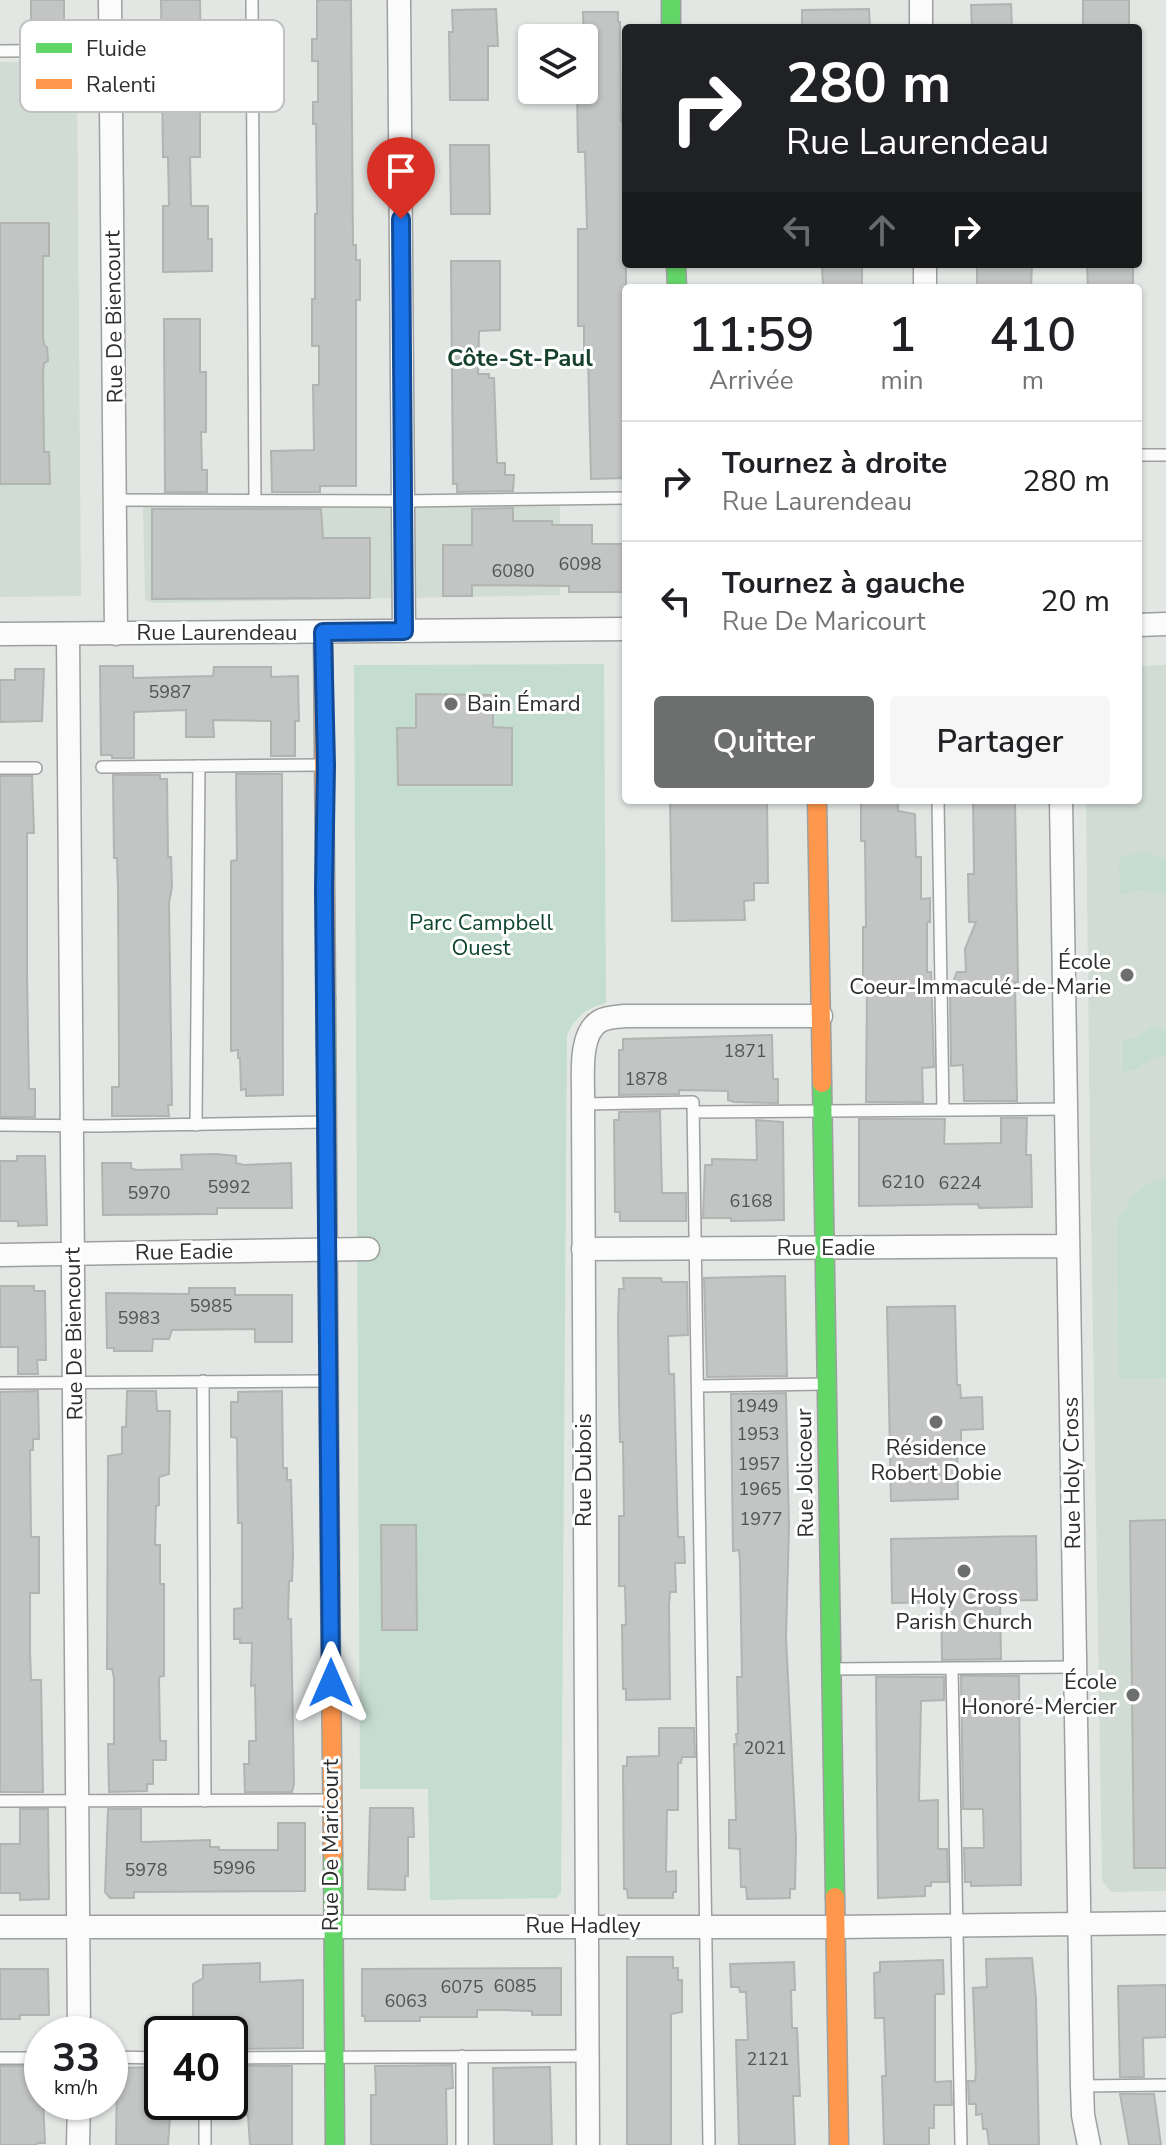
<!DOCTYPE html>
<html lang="fr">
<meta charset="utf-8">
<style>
body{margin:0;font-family:"Nunito Sans",sans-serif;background:#f6f6f6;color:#202124;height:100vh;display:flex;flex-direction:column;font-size:30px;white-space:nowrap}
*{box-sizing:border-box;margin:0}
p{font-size:26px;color:#757577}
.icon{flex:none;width:44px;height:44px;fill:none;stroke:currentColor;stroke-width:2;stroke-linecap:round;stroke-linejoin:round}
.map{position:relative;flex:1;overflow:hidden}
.drawer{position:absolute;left:622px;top:284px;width:520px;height:520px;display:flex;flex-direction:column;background:#fff;border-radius:8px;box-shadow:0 2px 6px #0004}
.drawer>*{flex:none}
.hud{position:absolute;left:622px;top:24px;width:520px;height:244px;border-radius:8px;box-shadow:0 2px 6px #0004;background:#202124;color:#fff;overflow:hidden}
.controls{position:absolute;left:518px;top:24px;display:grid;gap:16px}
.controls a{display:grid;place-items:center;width:80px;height:80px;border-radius:8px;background:#fff;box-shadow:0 2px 6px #0004;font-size:40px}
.speed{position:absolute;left:24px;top:2016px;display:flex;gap:16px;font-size:40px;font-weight:700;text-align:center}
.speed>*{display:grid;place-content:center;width:104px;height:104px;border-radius:50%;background:#fff;box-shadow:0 2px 6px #0004;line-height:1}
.speed small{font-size:20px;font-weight:400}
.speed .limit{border:4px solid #111;border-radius:12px;background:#fff;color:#111}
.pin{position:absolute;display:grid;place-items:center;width:68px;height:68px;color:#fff;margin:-82px -34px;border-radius:50% 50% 50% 0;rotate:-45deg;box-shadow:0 0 8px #0007}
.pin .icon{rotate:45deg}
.me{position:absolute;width:88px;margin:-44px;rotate:0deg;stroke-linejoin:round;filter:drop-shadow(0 0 6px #0008)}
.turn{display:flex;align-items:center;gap:28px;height:168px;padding:0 32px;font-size:36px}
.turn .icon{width:104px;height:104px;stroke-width:2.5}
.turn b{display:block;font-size:56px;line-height:68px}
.lanes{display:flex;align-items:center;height:76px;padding:0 32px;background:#0003;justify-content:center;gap:40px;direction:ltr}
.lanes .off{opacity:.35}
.eta{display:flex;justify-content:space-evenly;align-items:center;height:136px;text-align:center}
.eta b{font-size:48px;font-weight:600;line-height:56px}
.primary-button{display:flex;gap:16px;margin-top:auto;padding:16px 32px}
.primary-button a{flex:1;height:92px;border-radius:8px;background:#6c6f6d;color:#fff;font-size:32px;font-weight:600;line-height:92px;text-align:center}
.primary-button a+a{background:#f6f6f6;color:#202124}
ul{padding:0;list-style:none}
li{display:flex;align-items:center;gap:24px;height:120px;padding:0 32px;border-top:2px solid #e0e0e0}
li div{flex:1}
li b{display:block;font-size:30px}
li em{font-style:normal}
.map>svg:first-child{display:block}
.built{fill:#d1dcd5}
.green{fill:#c5ddd0}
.building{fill:#c2c5c3;stroke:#b1b5b2;stroke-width:2}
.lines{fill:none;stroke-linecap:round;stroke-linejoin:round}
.lane-casing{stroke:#9da09e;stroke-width:14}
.street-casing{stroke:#9da09e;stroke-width:25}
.fast-casing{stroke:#9da09e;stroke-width:21}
.slow-casing{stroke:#9da09e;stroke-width:21}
.lane{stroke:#fbfbfb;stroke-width:11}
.street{stroke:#fbfbfb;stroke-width:22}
.fast{stroke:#63d668;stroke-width:18}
.slow{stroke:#ff974d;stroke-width:18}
.route-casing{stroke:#114b97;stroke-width:20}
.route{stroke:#1a73e8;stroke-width:14}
.poi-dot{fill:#6c6f6d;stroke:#fff;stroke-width:3}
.labels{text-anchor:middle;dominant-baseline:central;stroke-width:6;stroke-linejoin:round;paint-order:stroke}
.number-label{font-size:18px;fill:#525452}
.street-label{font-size:22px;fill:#2c2f2d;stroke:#fff}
.poi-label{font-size:22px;fill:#2c2f2d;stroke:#fff;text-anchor:end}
.park-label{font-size:22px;fill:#0e452e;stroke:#fff}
.neighbourhood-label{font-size:24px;font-weight:bold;fill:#15412d;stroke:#fff}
.key{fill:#fff;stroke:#c0c1c0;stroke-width:2}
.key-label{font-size:22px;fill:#2c2f2d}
</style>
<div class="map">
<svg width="1166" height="2145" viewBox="0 0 1166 2145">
<rect width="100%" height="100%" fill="#e2e7e4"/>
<path class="built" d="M0,62h77l4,534 -81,1z
M560,504v91l-407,8 -8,-3 -2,-95z
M1166,665v1226l-55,1 -9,-12 -12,-728 -4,-352h52v-134z"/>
<path class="green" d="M604,664l2,339c-21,6 -29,12 -39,32l-6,858 -5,5 -126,2 -2,-111h-68l-6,-1124z
M1145,852l21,7v34l-30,-3 -16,5 -1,-37z
M1153,1027l13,3v25c-17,1 -26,16 -43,16v-32h10z
M1166,1177v201l-47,1 -2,-157 16,-27 17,-12z"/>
<path class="building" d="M31,0h33v38h-33z
M161,0h39l1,58h3v48h-4v51h-10l1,49h17v33h4v32l-49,1v-66h6l-1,-49h-5z
M317,0h34l2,245h3v15h4v40h-4v186h-36v6h-48l-1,-41 43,-1 -1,-65h6v-39h-7v-47h3v-85h2l-1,-90h-3v-22h5v-41h-6v-22h5z
M1083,0h46v28h-46z
M1011,4l1,24h-40l-1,-23z
M496,9l2,37h-10v54h-38l-1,-68h4l-1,-22z
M869,9l1,19h-68v-18z
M583,12h35v10h2l1,99h5v357l-35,1 -3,-125h-4v-28h-6v-97h9l-2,-77h-7l-1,-62h7l1,-7z
M450,145h39l1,69h-39z
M0,223h49v33h-6v81l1,8 3,2 1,14 -4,2 -1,9 1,80h5l1,32h-50z
M451,261h49v69l-21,1 -1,43h11v4h5l3,85h8v12h9l-1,16 -56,1v-8h-4z
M822,264h40v24h-39z
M977,264h55l-1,24h-54z
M1087,264h46v24h-45z
M164,319h36v53h6v60h-5l1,38h5v22h-42z
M513,508v13h39v4h40v19h34v48h-57v-6l-97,-1v11h-29v-51h29v-36z
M152,509h169l2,29h47v60l-218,1z
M100,666h33v12l80,-2 1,-9h57v10l27,-1 1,45h-4v35h-24v-35l-58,-1 1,17h-28v-27l-52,2v46h-22v-3h-11z
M15,669h29l-2,52 -42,1v-42h15z
M416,694l77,1v32l19,1v57h-114l-1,-57h19z
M236,774h46l1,321 -37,1v-7l-5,1 -1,-32h-2v-8l-7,1v-190l6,-1z
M113,775h47v4h7l1,78h3l1,30 -3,16 3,202h-4l1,11h-57v-29h7v-27l-1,-171 -1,-31h-3z
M0,776h32l2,57h-7v142l2,114h6v28h-35z
M670,800h97l1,83h-14v17l-10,1 1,19 -73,1z
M861,800h37v11l17,3 1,43h5v42l9,-1v24h-3v50h4l3,95 -12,1 1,34h-57l1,-118h-4v-57h3l-1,-86h-4z
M973,800h42l3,182h-3l2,119h-53l-1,-36 -12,1 -1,-76 7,-18h9l-1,-23 11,-27h-7l-1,-48h6z
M772,1035l1,44h5v24l-44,-1 -6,-2v-9l-49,-1v4l-60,1v-45h4v-11z
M660,1111l2,82h24v28h-66v-9h-5l-1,-92h5v-8z
M1001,1118h26l-1,37h5l1,52 -53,1 -1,-4 -119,2v-87h86l-1,25 57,-1z
M756,1120l27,2 1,98 -53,1v-3h-28l2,-53h7v-6l45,1z
M216,1154l20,2v7l8,2 47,-2 1,45h-75v6l-114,1 -1,-52h29v5l5,2 46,-1 -1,-14z
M17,1156h28l2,69 -29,1v-5h-18v-60h17z
M785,1276l2,100 -80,1 -3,-99z
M623,1278h38l1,4h25l1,53 -20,1 1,38h5l4,163h6l1,26h-10l1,29h-6l-1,13 1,94 -44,1v-11h-3l-1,-64h4l-1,-39h-6v-70h5l-1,-74h-3l-1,-39 -1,-85 1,-29h5z
M0,1286h34v5h11l1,69h-9l1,14h-20v-27h-18z
M189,1288h46v7h57v47h-37v-13l-83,1 -3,9h-16l-1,12h-38v-3h-7l-1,-55 83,1z
M955,1306l2,79h3l1,13 21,-1 1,32 -22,1v12h-4l1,57 -67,2 -4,-194z
M38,1391l1,48h-6v11h-3l1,87h8v56h-9v58l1,29h10l2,112h-43v-400z
M127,1391h29l1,20h13l-1,63 -10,3v28l-3,1 -1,39h5v39h4v92l-5,1 1,64h6v19h-13v24h-6v7l-38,1 -1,-48h6v-66l-2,-9h-5l1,-213 14,-2v-27h4z
M282,1391l1,77h4v12h4l2,76 -1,25h-3l-1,38h3l3,165 -2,8h-47l-1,-28h5v-23h7l-1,-56 -4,1 1,-43h-12v-4h-6v-30l8,-1v-85h-4l-1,-85 -6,-1v-35h7v-10z
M786,1393l3,133 -3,111 10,203 -1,49h-5v9l-43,1 -1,-12h-5l-1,-38 -11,-1v-28h7l-2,-76h3l-1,-10h2l-1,-57h5l-2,-114 -1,-13 -6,1 -2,-157z
M1166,1520v348h-32l-4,-347z
M381,1525h35l1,105h-35z
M1036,1536l1,64 -37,1 1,58 -59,1 -1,-58 -49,1 -1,-64z
M961,1676h58l2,209 -50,1v-4h-6l-1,-34h20l-1,-39h-20z
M876,1677h68v23l-23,1 -2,100 19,-1v49h9l1,33h-17v4h-6v10l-47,2z
M659,1728h35l1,29h-13l-1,6h-3v47h-11l-1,62 10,-1v21h-3v6h-45l-1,-9h-3l-1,-123h4v-9l32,-1z
M370,1808h43l1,29h-6v39h-3v14l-37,-1z
M20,1809h28l1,90 -29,1v-7h-20v-49h20z
M108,1809h33v33l69,-2v7h9v3h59v-27h27v68l-171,1v6h-24l-5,-6z
M627,1957h46v11h5v12h4v32l-11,2v131h-44z
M1032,1958l4,41 3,146h-50l-2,-16h-4l-1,-15 -6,1v-11h-7l-1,-23h7l1,-9 -3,-84 14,-1 -1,-28z
M943,1960l1,34h-9v88l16,-1 1,24h-18v23h-5v17h-45l-2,-69h4l-2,-58h-9l-1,-45 6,-1v-10z
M794,1962l1,28h-4l1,38h5l3,68h-7l2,49h-56l-3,-105h12l-2,-48h-6l-1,-5h-8l-1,-23z
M260,1963v19l43,-2v68l-73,1v-15h-29l-8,-5v-45l10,-6v-13z
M561,1968v47h-29v-4l-28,-1h-27v7h-57v4h-55v-5h-3v-47z
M0,1969h48l1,46h-29v4h-20z
M1166,1985v52l-23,1 1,39h-24l-2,-91z
M452,2065l1,23 -7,1 1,56h-76v-50h5l-1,-29z
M0,2066h37v11h5l3,66h-8v2h-37z
M240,2066h52v79h-42l-2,-30h-9z
M162,2067v35h9l-3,43h-52l1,-77z
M550,2067l2,78h-58l-1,-77z
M1120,2094h34l7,51h-32z"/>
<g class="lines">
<g class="lane-casing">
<path id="lane" d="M252,0l3,500
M0,51l110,-1
M1138,455h28
M116,500l288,1 222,-3
M102,767l219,-2
M0,768h36
M938,800l5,310
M583,1104l110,-2 16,1043
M693,1112l373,-3
M0,1125l97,1 229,-4
M196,1125l3,-359
M203,1381l2,420
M0,1383l326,-2
M698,1386l127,-2
M952,1668l9,477
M832,1669l243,-2
M0,1801l331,-1
M462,2056v89
M110,2057l52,1
M0,2058h42
M230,2058l357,-2
M1082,2086l84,-1
M205,2102v43"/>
</g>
<g class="street-casing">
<path id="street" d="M110,0l6,634
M399,0l5,631
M921,0v28
M925,264v24
M1138,625l28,-1
M0,634l626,-5
M68,634l11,1400
M1061,800l21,1286 1,29 6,30
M583,1249l485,-3
M0,1255l368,-6
M0,1927h836l330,-4
M78,2145l1,-43
M588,2145l-5,-1041c1,-23 -6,-70 17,-83 7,-4 17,-4 25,-5h196"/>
</g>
<g class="fast-casing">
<path id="fast" d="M671,0v28
M676,264l1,24
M326,998l4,576
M822,1083l13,814
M333,1855l2,290"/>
</g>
<g class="slow-casing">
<path id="slow" d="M323,632l3,366
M817,800l5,283
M330,1574l3,281
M835,1897l4,248"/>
</g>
<use href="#lane" class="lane"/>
<use href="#street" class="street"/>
<use href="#fast" class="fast"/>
<use href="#slow" class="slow"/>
</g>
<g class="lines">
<g class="route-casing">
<path id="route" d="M331,1683l-7,-795 2,-123 -3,-133 81,-1 -3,-412"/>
</g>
<use href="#route" class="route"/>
</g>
<g class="poi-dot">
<circle cx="451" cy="704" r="8"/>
<circle cx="1127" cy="975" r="8"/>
<circle cx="936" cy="1422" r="8"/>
<circle cx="964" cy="1571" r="8"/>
<circle cx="1133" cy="1695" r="8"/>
</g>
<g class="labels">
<g class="number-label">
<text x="580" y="564">6098</text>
<text x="513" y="571">6080</text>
<text x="170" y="692">5987</text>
<text x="745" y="1051">1871</text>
<text x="646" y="1079">1878</text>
<text x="903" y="1182">6210</text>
<text x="960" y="1183">6224</text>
<text x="229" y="1187">5992</text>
<text x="149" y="1193">5970</text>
<text x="751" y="1201">6168</text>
<text x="211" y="1306">5985</text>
<text x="139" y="1318">5983</text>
<text x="757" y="1406">1949</text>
<text x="758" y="1434">1953</text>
<text x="759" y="1464">1957</text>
<text x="760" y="1489">1965</text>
<text x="761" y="1519">1977</text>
<text x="765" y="1748">2021</text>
<text x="234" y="1868">5996</text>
<text x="146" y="1870">5978</text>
<text x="515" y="1986">6085</text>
<text x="462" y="1987">6075</text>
<text x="406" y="2001">6063</text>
<text x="768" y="2059">2121</text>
</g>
<g class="street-label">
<text transform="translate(114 317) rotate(-91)">Rue De Biencourt</text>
<text x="217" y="633">Rue Laurendeau</text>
<text x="826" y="1248">Rue Eadie</text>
<text transform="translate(184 1252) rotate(-1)">Rue Eadie</text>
<text transform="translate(74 1334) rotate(-91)">Rue De Biencourt</text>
<text transform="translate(584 1470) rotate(-90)">Rue Dubois</text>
<text transform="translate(805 1473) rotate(-91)">Rue Jolicoeur</text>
<text transform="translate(1072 1473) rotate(-91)">Rue Holy Cross</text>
<text transform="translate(331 1845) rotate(-90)">Rue De Maricourt</text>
<text x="583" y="1926">Rue Hadley</text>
</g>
<g class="poi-label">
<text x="467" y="704" text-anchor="start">Bain Émard</text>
<text x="1111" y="962">École<tspan x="1111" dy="25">Coeur-Immaculé-de-Marie</tspan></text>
<text x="936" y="1448" text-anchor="middle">Résidence<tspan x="936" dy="25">Robert Dobie</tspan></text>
<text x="964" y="1597" text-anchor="middle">Holy Cross<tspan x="964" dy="25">Parish Church</tspan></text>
<text x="1117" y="1682">École<tspan x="1117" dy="25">Honoré-Mercier</tspan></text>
</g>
<g class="park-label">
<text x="481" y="923">Parc Campbell<tspan x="481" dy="25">Ouest</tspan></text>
</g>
<g class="neighbourhood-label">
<text x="520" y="358">Côte-St-Paul</text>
</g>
</g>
<rect x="20" y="20" width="264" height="92" rx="12" class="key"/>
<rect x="36" y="43" width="36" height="10" fill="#63d668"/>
<rect x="36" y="79" width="36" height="10" fill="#ff974d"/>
<g class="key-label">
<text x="86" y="56">Fluide</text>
<text x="86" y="92">Ralenti</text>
</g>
</svg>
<div class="controls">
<a><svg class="icon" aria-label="layers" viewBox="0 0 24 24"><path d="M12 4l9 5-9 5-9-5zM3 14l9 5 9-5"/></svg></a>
</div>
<div class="speed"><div>33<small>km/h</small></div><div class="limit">40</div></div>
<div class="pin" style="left:401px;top:219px;background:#d93025"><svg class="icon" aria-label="arrive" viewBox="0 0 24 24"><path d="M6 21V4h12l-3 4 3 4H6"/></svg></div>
<svg class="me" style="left:331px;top:1683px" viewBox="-20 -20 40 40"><path d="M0-17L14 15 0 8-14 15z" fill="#1a73e8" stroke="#fff" stroke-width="4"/></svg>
<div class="hud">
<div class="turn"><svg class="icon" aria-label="right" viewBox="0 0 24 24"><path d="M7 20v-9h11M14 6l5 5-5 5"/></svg><div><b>280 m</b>Rue Laurendeau</div></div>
<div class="lanes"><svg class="icon off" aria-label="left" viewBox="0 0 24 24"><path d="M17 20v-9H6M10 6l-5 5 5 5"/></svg><svg class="icon off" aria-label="ahead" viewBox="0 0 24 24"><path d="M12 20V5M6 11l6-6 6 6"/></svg><svg class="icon" aria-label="right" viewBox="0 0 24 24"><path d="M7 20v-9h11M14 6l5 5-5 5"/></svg></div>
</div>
<section class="drawer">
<div class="eta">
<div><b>11:59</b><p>Arrivée</p></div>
<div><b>1</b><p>min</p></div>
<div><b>410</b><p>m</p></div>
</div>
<ul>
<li><svg class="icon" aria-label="right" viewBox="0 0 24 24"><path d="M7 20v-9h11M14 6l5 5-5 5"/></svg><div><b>Tournez à droite</b><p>Rue Laurendeau</p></div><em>280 m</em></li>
<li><svg class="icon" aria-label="left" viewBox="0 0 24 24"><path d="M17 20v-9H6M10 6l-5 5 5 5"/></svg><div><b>Tournez à gauche</b><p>Rue De Maricourt</p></div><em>20 m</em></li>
</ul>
<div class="primary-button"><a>Quitter</a><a>Partager</a></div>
</section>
</div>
